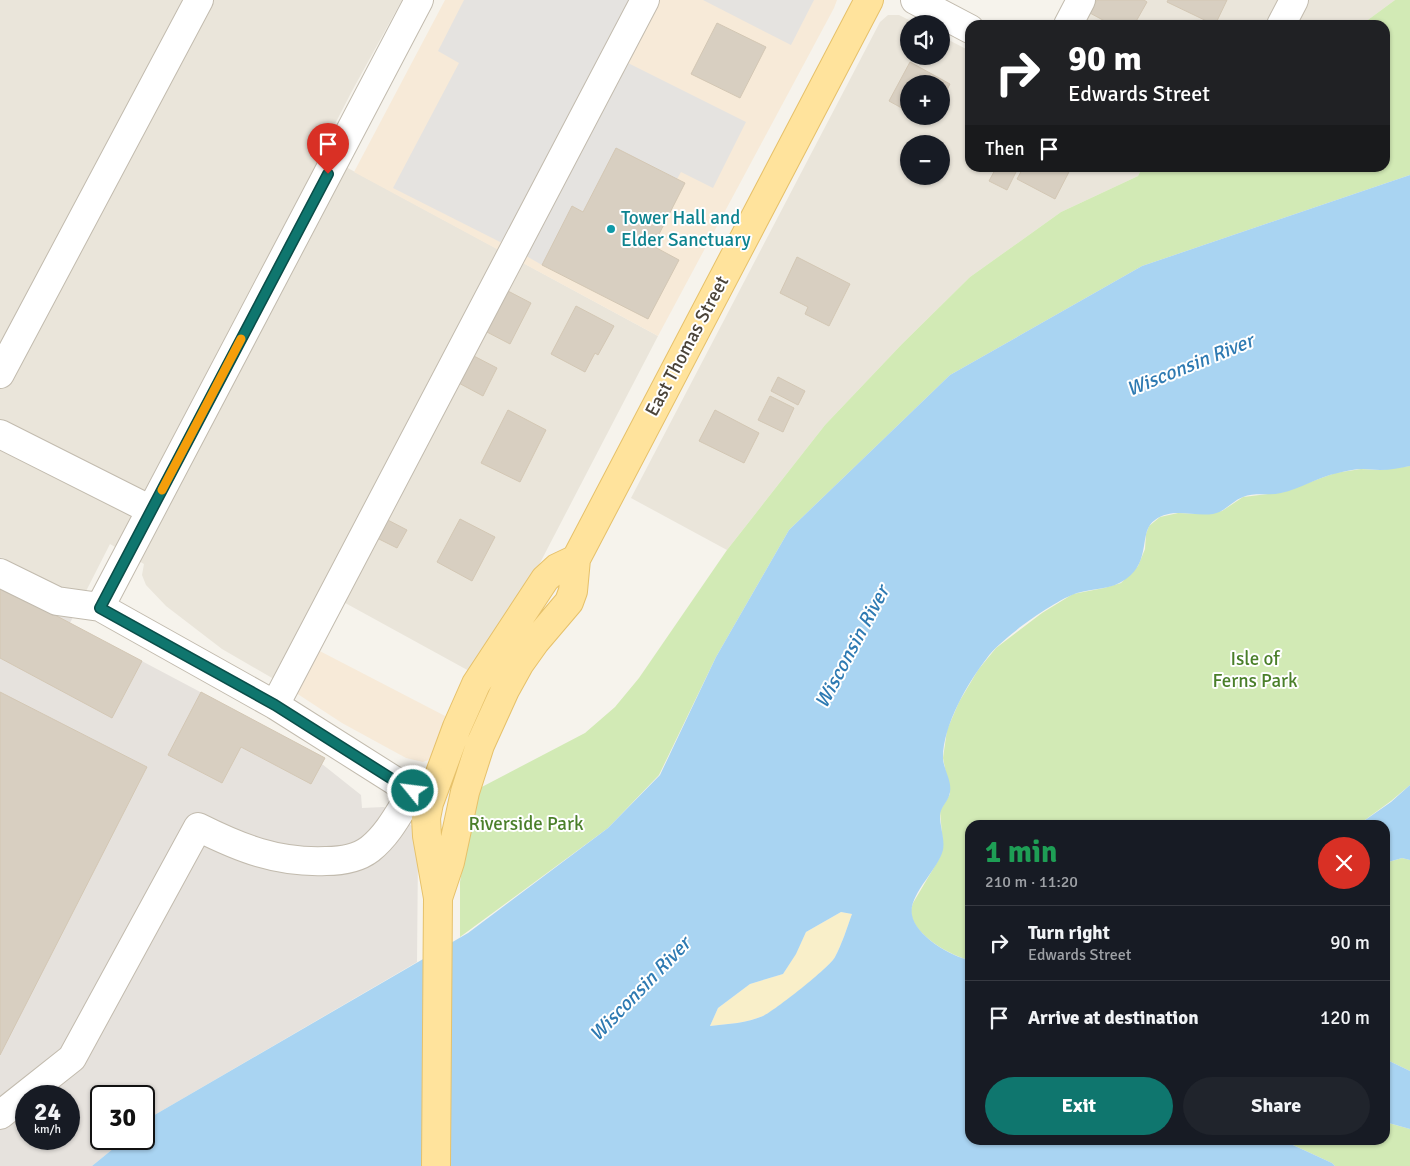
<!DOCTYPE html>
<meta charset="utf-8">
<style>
body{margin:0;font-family:Signika,sans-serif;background:#20242c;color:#f1f3f6;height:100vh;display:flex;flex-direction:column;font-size:19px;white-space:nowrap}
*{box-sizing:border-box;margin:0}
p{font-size:16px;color:#9ea1a6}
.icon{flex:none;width:28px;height:28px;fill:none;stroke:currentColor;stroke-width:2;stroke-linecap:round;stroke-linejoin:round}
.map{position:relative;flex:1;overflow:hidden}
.sheet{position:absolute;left:965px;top:820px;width:425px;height:325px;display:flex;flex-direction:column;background:#171b24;border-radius:15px;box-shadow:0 1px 4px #0004}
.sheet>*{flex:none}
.banner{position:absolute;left:965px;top:20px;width:425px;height:152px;border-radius:15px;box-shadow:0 1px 4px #0004;background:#202124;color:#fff;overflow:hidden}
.tools{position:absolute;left:900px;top:15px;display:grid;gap:10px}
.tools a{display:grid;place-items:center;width:50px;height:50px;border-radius:50%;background:#171b24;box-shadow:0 1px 4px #0004;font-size:25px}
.speed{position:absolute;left:15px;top:1085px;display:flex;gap:10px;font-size:25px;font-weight:700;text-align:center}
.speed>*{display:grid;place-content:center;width:65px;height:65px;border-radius:50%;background:#171b24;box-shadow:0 1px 4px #0004;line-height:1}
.speed small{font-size:12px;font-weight:400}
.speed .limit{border:2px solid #111;border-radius:8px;background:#fff;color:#111}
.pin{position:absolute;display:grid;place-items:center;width:42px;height:42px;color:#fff;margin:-51px -21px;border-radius:50% 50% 50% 0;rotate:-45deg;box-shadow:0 0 5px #0007}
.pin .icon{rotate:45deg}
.me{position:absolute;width:55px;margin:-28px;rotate:299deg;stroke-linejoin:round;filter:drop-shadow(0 0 4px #0008)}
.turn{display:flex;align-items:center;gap:18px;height:105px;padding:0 20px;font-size:22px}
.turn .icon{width:65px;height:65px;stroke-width:2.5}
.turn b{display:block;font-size:35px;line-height:42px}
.then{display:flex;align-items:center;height:48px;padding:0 20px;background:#0003;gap:10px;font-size:19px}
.round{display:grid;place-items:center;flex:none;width:52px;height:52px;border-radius:26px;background:#20242c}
.head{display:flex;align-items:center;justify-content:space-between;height:85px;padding:0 20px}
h1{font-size:30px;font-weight:800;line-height:38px;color:#1e9e55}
.primary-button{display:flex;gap:10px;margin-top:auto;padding:10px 20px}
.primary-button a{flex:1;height:58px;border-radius:30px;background:#0f766e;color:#fff;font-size:20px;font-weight:800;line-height:58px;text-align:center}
.primary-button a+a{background:#20242c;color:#f1f3f6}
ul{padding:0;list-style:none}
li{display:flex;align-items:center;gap:15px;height:75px;padding:0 20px;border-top:1px solid #363941}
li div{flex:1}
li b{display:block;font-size:19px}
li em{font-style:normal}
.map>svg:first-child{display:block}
.residential{fill:#eae5da;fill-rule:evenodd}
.commercial{fill:#f7ead8}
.industrial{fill:#e6e2dd;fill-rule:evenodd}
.green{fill:#d2eab5}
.sand{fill:#f9efc9}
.parking{fill:#e5e3e0}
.water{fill:#a9d4f2;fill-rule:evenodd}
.building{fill:#d8cfc1;stroke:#d3c7b4}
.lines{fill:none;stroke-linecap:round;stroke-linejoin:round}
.minor-casing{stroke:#c2bbae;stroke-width:30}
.major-casing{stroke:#e6c16a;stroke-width:30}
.minor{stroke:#fff;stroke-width:28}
.major{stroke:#ffe39c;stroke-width:28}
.route-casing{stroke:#0a4d48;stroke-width:12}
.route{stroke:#0f766e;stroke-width:9}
.slow{stroke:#f59e0b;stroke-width:9}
.culture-dot{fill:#0f9aa8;stroke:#fff;stroke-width:2}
.labels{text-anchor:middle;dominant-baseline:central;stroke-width:4;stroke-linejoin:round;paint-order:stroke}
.culture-label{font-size:19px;fill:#0d838f;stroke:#fff;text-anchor:start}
.street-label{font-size:19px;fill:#4b4439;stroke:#fff}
.park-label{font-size:19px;fill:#4a7f2a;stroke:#fff}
.water-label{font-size:20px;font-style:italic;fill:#2e7ab2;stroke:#fff}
</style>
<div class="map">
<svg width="1410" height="1166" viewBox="0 0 1410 1166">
<rect width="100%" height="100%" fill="#f6f3ec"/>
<path class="residential" d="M0,0h402l-50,91 -32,62 338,183 -130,250 -57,86 -144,-79 -48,89 -57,-33 -56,-43 -20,-21 -4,-10 2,-11 -34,-20 -28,55 -82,-42z
M1094,0h301l-34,25h-280z
M888,15h11l18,9h-8v32h32v-20l29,15v117h172l-4,8 -77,36 -91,65 -68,67 -77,81 -98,125 -96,-52 249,-476zM909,84h32v32h-32zM909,144h32v32h-32z"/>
<path class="commercial" d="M445,0h392l-3,8 -176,328 -304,-164z
M312,647l137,71 -18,41 -8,3 -17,-4 -64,-35 -52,-34z"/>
<path class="industrial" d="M0,557l82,42 -12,24 255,135 -3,6 39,31 1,13 22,-1 18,11 10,8 2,4 4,22 -1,110 -266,155 -7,6v-27h-43v43h24l-33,27h-92zM26,1096h43v43h-43z"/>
<path class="green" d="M1395,0h15v175l-268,91 -192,109 -161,155 -73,127 -57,118 -51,53 -148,109v-55l16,-92 109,-57 30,-26 24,-29 88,-128 98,-125 77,-81 68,-67 91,-65 77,-36 4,-8h243v-143h-24z
M1410,466v319l-19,16 -33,24h-388v135c-18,-3 -60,-27 -59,-49 0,-2 1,-5 2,-8l26,-44 4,-13 -3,-35 10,-17 -7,-36 4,-28 12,-28 19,-32 18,-22 46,-35 31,-19 31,-6 17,-5 17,-17 7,-17 1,-15 3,-8 11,-9 18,-4 24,1 20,-3 21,-14 40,-5 52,-19 26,-4 18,1z
M1402,858l8,2v211l-25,-12v-196z
M1385,1122l25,7v37h-75l-3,-3 -50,-23h103z"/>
<path class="sand" d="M841,912l11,2c-5,14 -10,30 -17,43 -5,10 -61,55 -72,59 -17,7 -35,8 -53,10l8,-18 32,-24 33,-10 13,-21 10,-21z"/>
<path class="parking" d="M464,0h173l-129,246 -115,-58 66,-125 -21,-12z
M703,0h111l-23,45z
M622,60l124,62 -33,66 -32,-16 -4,7 -61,-31 -33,64 -10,-6 -31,59 -21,-12z"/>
<path class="water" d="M1410,175v291c-10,2 -20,4 -30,4 -6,0 -11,-1 -17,-1 -8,0 -17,2 -25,4 -20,4 -38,16 -57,20 -13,3 -27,-1 -38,4 -11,4 -18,15 -30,17 -20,3 -40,-7 -58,6 -17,11 -3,41 -29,59 -15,11 -32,9 -49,14 -22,7 -77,46 -90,65 -19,24 -45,69 -44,101 1,11 9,22 7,33 -1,9 -10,15 -10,24 0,11 5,23 3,34 -5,20 -35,45 -31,65 3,20 39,42 58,45v180h312l50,23 3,3h-1243l33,-27h19v-16l7,-6 317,-184 140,-105 52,-53 56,-118 73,-127 161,-155 192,-109zM841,912l11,2c-5,14 -10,30 -17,43 -5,10 -61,54 -72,59 -16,7 -35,8 -53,10l8,-18 32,-24 33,-10 13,-20 10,-22z
M1410,785v75l-8,-2 -17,5v-38h-27l33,-23z
M1385,1059l25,12v58l-25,-7z"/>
<path class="building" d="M1097,0h47l3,2 -13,23h-22l-22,-12z
M1168,0h59l-12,25 -48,-23z
M717,23l49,24 -26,51 -49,-24z
M910,62l40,22 -9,17v-17h-32v28l-20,-11z
M917,116h16l-4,7z
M616,148l69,35 -32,63 26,14 -31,59 -106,-54 30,-59 11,6z
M996,168h22l-11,22 -18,-9z
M1023,168h48l-16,31 -38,-20z
M797,257l53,27 -21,42 -24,-12 3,-7 -28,-14z
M506,290l25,13 -21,41 -25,-13z
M576,306l38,20 -16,29 -3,-2 -10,19 -34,-18z
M470,354l27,14 -14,28 -28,-15z
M778,377l27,14 -7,14 -27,-14z
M770,396l24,12 -11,24 -25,-12z
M508,410l38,20 -26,52 -39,-19z
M715,410l44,23 -15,30 -45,-22z
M382,517l25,13 -10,18 -24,-12z
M460,519l35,18 -23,44 -35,-19z
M0,586l142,75 -30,57 -112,-60z
M0,692l147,75 -147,288z
M201,692l124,66 -14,26 -70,-37 -19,36 -54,-28z"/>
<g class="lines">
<g class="minor-casing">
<path id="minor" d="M915,0l55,29
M1068,25l13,-25
M1281,25l13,-25
M0,374l199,-374
M0,434l151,76
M0,573l57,28 43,6 175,98 128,81 26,9
M100,607l319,-607
M275,705l370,-705
M0,1115l72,-57 126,-231c42,21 79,36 128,34 16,0 31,-2 44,-12 19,-15 30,-38 43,-58"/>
</g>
<g class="major-casing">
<path id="major" d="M438,898l12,-36 15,-70 15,-47 25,-55 15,-27 15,-21 34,-40 4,-11 3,-32 293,-559
M436,1166l2,-268 -11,-62 -1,-18 3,-15 28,-76 19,-43 69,-105 12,-11 19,-9"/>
</g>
<use href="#minor" class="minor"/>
<use href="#major" class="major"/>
</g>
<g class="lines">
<g class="route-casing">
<path id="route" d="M328,174l-228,434 175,97 128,81 10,5"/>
</g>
<use href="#route" class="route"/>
<path class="slow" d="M162,490l79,-151"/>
</g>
<circle class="culture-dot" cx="611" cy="229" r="5"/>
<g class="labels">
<g class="culture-label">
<text x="621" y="218">Tower Hall and<tspan x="621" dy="22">Elder Sanctuary</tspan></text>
</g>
<g class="street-label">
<text transform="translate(687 346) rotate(-62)">East Thomas Street</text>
</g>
<g class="park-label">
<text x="1255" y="659">Isle of<tspan x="1255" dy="22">Ferns Park</tspan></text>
<text x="526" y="824">Riverside Park</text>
</g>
<g class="water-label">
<text transform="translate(1190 365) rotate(-22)">Wisconsin River</text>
<text transform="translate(852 647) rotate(-62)">Wisconsin River</text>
<text transform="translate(640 989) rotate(-46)">Wisconsin River</text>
</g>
</g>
</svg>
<div class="tools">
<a><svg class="icon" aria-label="sound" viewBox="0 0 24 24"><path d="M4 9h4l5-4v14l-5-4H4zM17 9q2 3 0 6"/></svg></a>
<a>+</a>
<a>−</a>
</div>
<div class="speed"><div>24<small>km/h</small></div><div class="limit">30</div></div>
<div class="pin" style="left:328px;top:174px;background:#d93025"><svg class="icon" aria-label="arrive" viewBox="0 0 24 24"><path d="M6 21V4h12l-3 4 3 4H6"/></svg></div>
<svg class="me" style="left:413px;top:791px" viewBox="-20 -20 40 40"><circle r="17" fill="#0f766e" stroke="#fff" stroke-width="3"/><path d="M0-11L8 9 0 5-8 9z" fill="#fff"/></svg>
<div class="banner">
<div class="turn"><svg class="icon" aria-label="right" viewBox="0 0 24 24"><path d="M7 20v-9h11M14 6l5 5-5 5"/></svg><div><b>90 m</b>Edwards Street</div></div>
<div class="then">Then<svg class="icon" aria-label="arrive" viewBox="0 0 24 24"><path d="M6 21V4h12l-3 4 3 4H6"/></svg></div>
</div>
<section class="sheet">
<div class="head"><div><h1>1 min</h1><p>210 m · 11:20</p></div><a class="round" style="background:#d93025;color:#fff"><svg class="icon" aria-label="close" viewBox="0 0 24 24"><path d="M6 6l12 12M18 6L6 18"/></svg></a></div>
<ul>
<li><svg class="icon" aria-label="right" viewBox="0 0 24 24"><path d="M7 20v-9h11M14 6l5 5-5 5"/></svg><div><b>Turn right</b><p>Edwards Street</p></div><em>90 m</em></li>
<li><svg class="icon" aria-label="arrive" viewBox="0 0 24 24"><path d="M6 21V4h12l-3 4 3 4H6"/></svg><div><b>Arrive at destination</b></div><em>120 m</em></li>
</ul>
<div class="primary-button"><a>Exit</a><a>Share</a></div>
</section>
</div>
